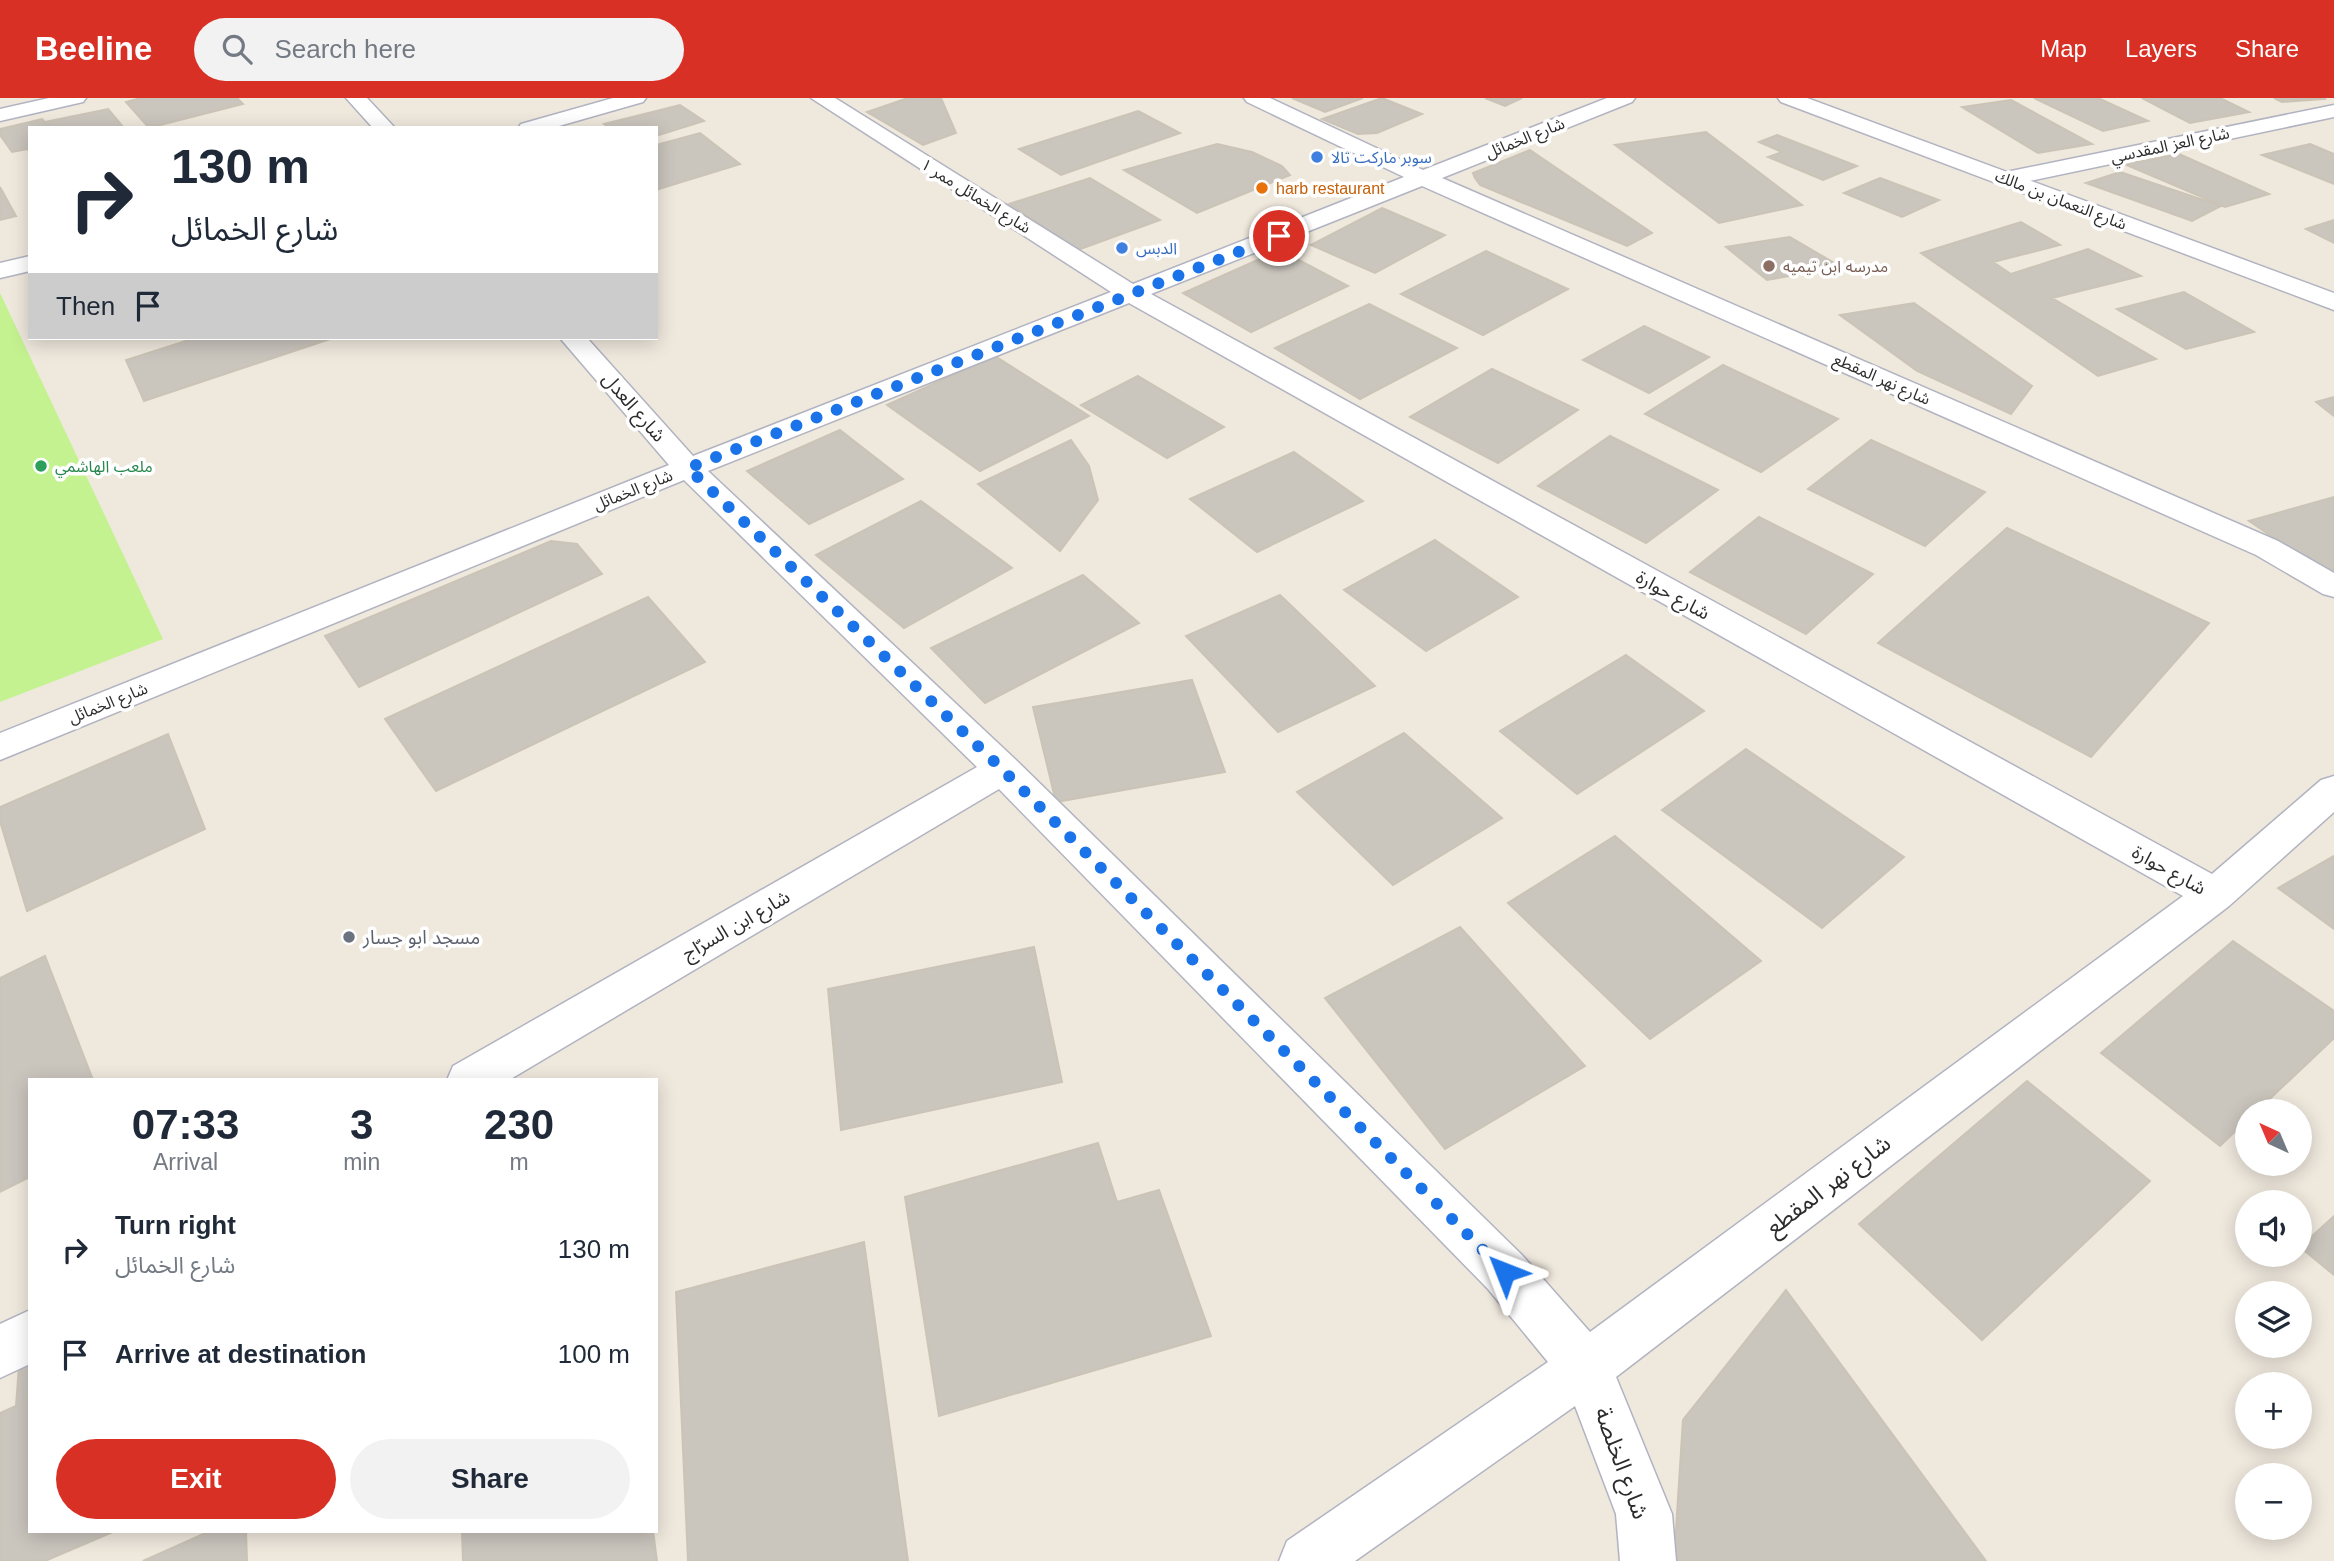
<!DOCTYPE html>
<meta charset="utf-8">
<style>
body{margin:0;font-family:Arial,"Noto Sans Arabic",sans-serif;background:#f2f2f3;color:#1f2937;height:100vh;display:flex;flex-direction:column;font-size:26px;white-space:nowrap}
*{box-sizing:border-box;margin:0}
p{font-size:23px;color:#747a83}
.icon{flex:none;width:38px;height:38px;fill:none;stroke:currentColor;stroke-width:2;stroke-linecap:round;stroke-linejoin:round}
.map{position:relative;flex:1;overflow:hidden}
.side{position:absolute;left:28px;top:980px;width:630px;height:455px;display:flex;flex-direction:column;background:#fff;border-radius:0px;box-shadow:0 4px 18px #0003}
.side>*{flex:none}
.hud{position:absolute;left:28px;top:28px;width:630px;height:214px;border-radius:0px;box-shadow:0 4px 18px #0003;background:#fff;color:#1f2937;overflow:hidden}
.needle{width:46px;rotate:316deg}
.fabs{position:absolute;left:2235px;top:1001px;display:grid;gap:14px}
.fabs a{display:grid;place-items:center;width:77px;height:77px;border-radius:50%;background:#fff;box-shadow:0 4px 18px #0003;font-size:35px}
.pin{position:absolute;display:grid;place-items:center;width:60px;height:60px;color:#fff;margin:-30px;border:4px solid #fff;border-radius:50%;box-shadow:0 2px 7px #0007}
.me{position:absolute;width:77px;margin:-38px;rotate:315deg;stroke-linejoin:round;filter:drop-shadow(0 0 5px #0008)}
.turn{display:flex;align-items:center;gap:24px;height:147px;padding:0 28px;font-size:32px}
.turn .icon{width:91px;height:91px;stroke-width:2.5}
.turn b{display:block;font-size:49px;line-height:60px}
.then{display:flex;align-items:center;height:66px;padding:0 28px;background:#0003;gap:14px;font-size:26px}
.eta{display:flex;justify-content:space-evenly;align-items:center;height:119px;text-align:center}
.eta b{font-size:42px;font-weight:700;line-height:49px}
.action{display:flex;gap:14px;margin-top:auto;padding:14px 28px}
.action a{flex:1;height:80px;border-radius:42px;background:#d93025;color:#fff;font-size:28px;font-weight:700;line-height:80px;text-align:center}
.action a+a{background:#f2f2f3;color:#1f2937}
ul{padding:0;list-style:none}
li{display:flex;align-items:center;gap:21px;height:105px;padding:0 28px}
li div{flex:1}
li b{display:block;font-size:26px}
li em{font-style:normal}
header{display:flex;align-items:center;gap:42px;box-sizing:border-box;height:98px;padding:0 35px;background:#d93025;color:#fff}
header strong{font-size:33px}
nav{display:flex;gap:38px;margin-inline-start:auto;font-size:24px}
.search{width:490px;height:63px;background:#f2f2f3;display:flex;align-items:center;gap:18px;box-sizing:border-box;padding:0 24px;border-radius:38px;color:#747a83;font-size:26px}
.map>svg:first-child{display:block}
.pitch{fill:#c4f290}
.building{fill:#cac5bd;stroke:#cbc4b6;stroke-width:2}
.lines{fill:none;stroke-linecap:round;stroke-linejoin:round}
.street-casing{stroke:#b1b3c1;stroke-width:3}
.secondary-casing{stroke:#b1b3c1;stroke-width:3}
.street{fill:#fff;fill-rule:evenodd}
.secondary{fill:#fff;fill-rule:evenodd}
.route{stroke:#1a73e8;stroke-width:12;stroke-dasharray:0 21.6}
.shop-dot{fill:#3f7fe0;stroke:#fff;stroke-width:2.5}
.food-dot{fill:#e8710a;stroke:#fff;stroke-width:2.5}
.education-dot{fill:#8d6e63;stroke:#fff;stroke-width:2.5}
.leisure-dot{fill:#2e9e5b;stroke:#fff;stroke-width:2.5}
.worship-dot{fill:#6b7280;stroke:#fff;stroke-width:2.5}
.labels{text-anchor:middle;dominant-baseline:central;stroke-width:7;stroke-linejoin:round;paint-order:stroke}
.far-street-label{font-size:16px;fill:#2c2c2c;stroke:#fff}
.far-shop-label{font-size:16px;fill:#366cbe;stroke:#fff;text-anchor:start}
.far-food-label{font-size:16px;fill:#c56008;stroke:#fff;text-anchor:start}
.far-education-label{font-size:16px;fill:#785e54;stroke:#fff;text-anchor:start}
.far-leisure-label{font-size:16px;fill:#27864d;stroke:#fff;text-anchor:start}
.street-label{font-size:19px;fill:#2c2c2c;stroke:#fff}
.worship-label{font-size:19px;fill:#5b616d;stroke:#fff;text-anchor:start}
.near-street-label{font-size:23px;fill:#2c2c2c;stroke:#fff}
</style>
<header>
<strong>Beeline</strong>
<div class="search"><svg class="icon" aria-label="search" viewBox="0 0 24 24"><circle cx="10" cy="10" r="6"/><path d="M15 15l6 6"/></svg>Search here</div>
<nav><a>Map</a><a>Layers</a><a>Share</a></nav>
</header>
<div class="map">
<svg width="2334" height="1463" viewBox="0 0 2334 1463">
<rect width="100%" height="100%" fill="#efe8dd"/>
<path class="pitch" d="M0,195l163,346 -163,63z"/>
<path class="building" d="M141,0h96l6,6 -94,24 -23,-26z
M908,0h33l15,35 -33,12 -56,-33z
M1292,0h71l-38,14z
M1382,0l40,16 -45,19 -19,1 -36,-15z
M1485,0h37l-17,8z
M2034,0h64l50,23 -45,10z
M2142,0h78l29,14 -59,11z
M2274,0h50l1,1 -43,3z
M2011,2l81,44 -54,9 -76,-46z
M680,7l24,16 -48,15v-8h-47l-5,-4z
M108,11l16,19h-94v23l-2,-2 -16,3 -12,-17v-6l42,-10 3,3z
M1138,13l42,22 -119,42 -42,-26z
M1706,34l96,73 -83,18 -104,-78z
M700,35l40,31 -84,26v-45z
M1777,37l80,31 -34,14 -55,-23 14,-5 -23,-10z
M1217,46l35,8 30,14 8,9 -93,38 -73,-43z
M2310,46l24,10v30l-72,-29z
M1530,52l122,83 -25,13 -147,-61 -5,-7 -2,-5z
M2179,56l90,40 -44,13 -101,-43z
M2120,74l101,34 -29,15 -106,-38z
M1090,80l70,42 -82,30 -69,-46z
M1880,80l59,22 -37,17 -58,-24z
M0,89l16,29 -16,4z
M1382,110l63,27 -70,38 -64,-28z
M2334,122v23l-28,-14z
M2021,124l39,23 -67,17 18,12 77,-25 53,27 -89,22 104,61 -58,17 -177,-123z
M1790,139l51,30 -74,13 -41,-33z
M1280,152l68,36 -97,46 -68,-39z
M1486,153l82,38 -85,46 -82,-41z
M2184,194l70,40 -68,17 -69,-40z
M1914,205l118,83 -21,28 -94,-43 -77,-56z
M1369,206l88,44 -97,51 -85,-51z
M1644,228l65,31 -60,36 -66,-33z
M195,240h138l-189,63 -18,-41z
M995,258l94,60 -109,55 -93,-66z
M1723,267l115,54 -77,53 -116,-58z
M1492,271l86,41 -80,53 -88,-46z
M1138,278l86,51 -57,31 -86,-53z
M2334,299v19l-18,-14z
M840,332l63,49 -94,45 -62,-53z
M1610,338l108,54 -72,53 -108,-57z
M1071,342l18,26 9,34 -38,51 -82,-67z
M1871,342l114,52 -60,54 -117,-57z
M1294,354l69,49 -106,51 -67,-53z
M2334,399v82l-85,-58z
M921,403l91,67 -108,60 -88,-73z
M1759,419l114,57 -67,60 -116,-62z
M2007,430l202,95 -118,134 -213,-114z
M1435,442l83,57 -92,54 -82,-61z
M551,443l26,3 25,30 -243,113 -34,-51z
M1083,477l56,48 -154,80 -54,-55z
M1280,497l95,91 -97,46 -92,-96z
M648,499l57,65 -269,129 -51,-72z
M1626,557l78,56 -127,83 -77,-63z
M1192,582l33,92 -169,30 -23,-95z
M1404,635l98,85 -109,67 -96,-93z
M168,636l37,95 -178,82 -27,-90v-14z
M1746,651l158,108 -82,71 -160,-118z
M1615,738l146,125 -111,78 -142,-136z
M2334,758v73l-56,-41z
M1460,829l125,139 -140,83 -120,-151z
M2233,843l101,70v27l-77,73h-10v9l-27,26 -119,-93z
M1034,849l28,135 -221,48 -13,-141z
M45,858l48,124h-63v97l-30,15v-214z
M2027,983l123,100 -168,159 -123,-116z
M1098,1045l19,59 42,-12 52,146 -272,80 -34,-219z
M2334,1118v59l-34,-28z
M864,1144l44,319h-220l-12,-269z
M1786,1192l200,271h-312l9,-141z
M30,1265v168h85l-70,30h-45v-148l16,-7 3,-39z
M210,1433h36l1,30h-104z
M462,1433h191l4,30h-194z"/>
<g class="lines">
<g class="street-casing">
<path id="street" d="M49,0h37l-3,4 -83,19v-12z
M346,0h21l28,30h-22z
M613,0h33l-3,4 -91,26h-34l3,-4z
M811,0h24l298,186 271,-107 -157,-75 -3,-4h26l153,72 184,-72h28l-3,4 -190,76 836,363 56,32v24l-11,-3 -67,-39 -834,-369 -271,108 1061,580 109,-94 13,-4v36l-105,94 -613,471 56,137 4,47h-56l-4,-47 -41,-108 -220,155h-76l8,-20 261,-179 -60,-73 -489,-500 -490,291h-62l6,-14 524,-299 -293,-287 -684,280v-27l669,-268 -109,-127h27l106,118 418,-164zM1129,205l1054,593 -593,436 -68,-77 -506,-495 -308,-289z
M2334,7v12l-328,69 -8,-2 -3,-5 3,-5 8,-2z
M30,158v15l-30,7v-15z
M30,1212v54l-30,14v-54z"/>
</g>
<g class="secondary-casing">
<path id="secondary" d="M1778,0h29l527,195v17l-553,-208z"/>
</g>
<use href="#street" class="street"/>
<use href="#secondary" class="secondary"/>
</g>
<g class="lines">
<path class="route" d="M1279,138l-591,232 315,302 502,502"/>
</g>
<g class="shop-dot">
<circle cx="1317" cy="59" r="7"/>
<circle cx="1122" cy="150" r="7"/>
</g>
<circle class="food-dot" cx="1262" cy="90" r="7"/>
<circle class="education-dot" cx="1769" cy="168" r="7"/>
<circle class="leisure-dot" cx="41" cy="368" r="7"/>
<circle class="worship-dot" cx="349" cy="839" r="7"/>
<g class="labels">
<g class="far-street-label">
<text transform="translate(1525 40) rotate(-22)">شارع الخمائل</text>
<text transform="translate(2170 47) rotate(-12)">شارع العز المقدسي</text>
<text transform="translate(976 98) rotate(32)">شارع الخمائل ممر ١</text>
<text transform="translate(2061 102) rotate(21)">شارع النعمان بن مالك</text>
<text transform="translate(1882 281) rotate(24)">شارع نهر المقطع</text>
<text transform="translate(633 392) rotate(-22)">شارع الخمائل</text>
<text transform="translate(108 605) rotate(-22)">شارع الخمائل</text>
</g>
<g class="far-shop-label">
<text x="1331" y="59">سوبر ماركت تالا</text>
<text x="1136" y="150">الدبس</text>
</g>
<g class="far-food-label">
<text x="1276" y="90">harb restaurant</text>
</g>
<g class="far-education-label">
<text x="1783" y="168">مدرسه ابن تيميه</text>
</g>
<g class="far-leisure-label">
<text x="55" y="368">ملعب الهاشمي</text>
</g>
<g class="street-label">
<text transform="translate(634 309) rotate(49)">شارع العدل</text>
<text transform="translate(1673 497) rotate(29)">شارع حوارة</text>
<text transform="translate(2169 772) rotate(29)">شارع حوارة</text>
<text transform="translate(736 827) rotate(-30)">شارع ابن السرّاج</text>
</g>
<g class="worship-label">
<text x="363" y="839">مسجد ابو جسار</text>
</g>
<g class="near-street-label">
<text transform="translate(1828 1087) rotate(-37)">شارع نهر المقطع</text>
<text transform="translate(1622 1365) rotate(70)">شارع الخلصة</text>
</g>
</g>
</svg>
<div class="fabs">
<a><svg class="needle" viewBox="-14 -14 28 28"><path d="M0-13l5 13h-10z" fill="#e53935"/><path d="M0 13l5-13h-10z" fill="#747a83"/></svg></a>
<a><svg class="icon" aria-label="sound" viewBox="0 0 24 24"><path d="M4 9h4l5-4v14l-5-4H4zM17 9q2 3 0 6"/></svg></a>
<a><svg class="icon" aria-label="layers" viewBox="0 0 24 24"><path d="M12 4l9 5-9 5-9-5zM3 14l9 5 9-5"/></svg></a>
<a>+</a>
<a>−</a>
</div>
<div class="pin" style="left:1279px;top:138px;background:#d93025"><svg class="icon" aria-label="arrive" viewBox="0 0 24 24"><path d="M6 21V4h12l-3 4 3 4H6"/></svg></div>
<svg class="me" style="left:1505px;top:1174px" viewBox="-20 -20 40 40"><path d="M0-17L14 15 0 8-14 15z" fill="#1a73e8" stroke="#fff" stroke-width="4"/></svg>
<div class="hud">
<div class="turn"><svg class="icon" aria-label="right" viewBox="0 0 24 24"><path d="M7 20v-9h11M14 6l5 5-5 5"/></svg><div><b>130 m</b>شارع الخمائل</div></div>
<div class="then">Then<svg class="icon" aria-label="arrive" viewBox="0 0 24 24"><path d="M6 21V4h12l-3 4 3 4H6"/></svg></div>
</div>
<section class="side">
<div class="eta">
<div><b>07:33</b><p>Arrival</p></div>
<div><b>3</b><p>min</p></div>
<div><b>230</b><p>m</p></div>
</div>
<ul>
<li><svg class="icon" aria-label="right" viewBox="0 0 24 24"><path d="M7 20v-9h11M14 6l5 5-5 5"/></svg><div><b>Turn right</b><p>شارع الخمائل</p></div><em>130 m</em></li>
<li><svg class="icon" aria-label="arrive" viewBox="0 0 24 24"><path d="M6 21V4h12l-3 4 3 4H6"/></svg><div><b>Arrive at destination</b></div><em>100 m</em></li>
</ul>
<div class="action"><a>Exit</a><a>Share</a></div>
</section>
</div>
